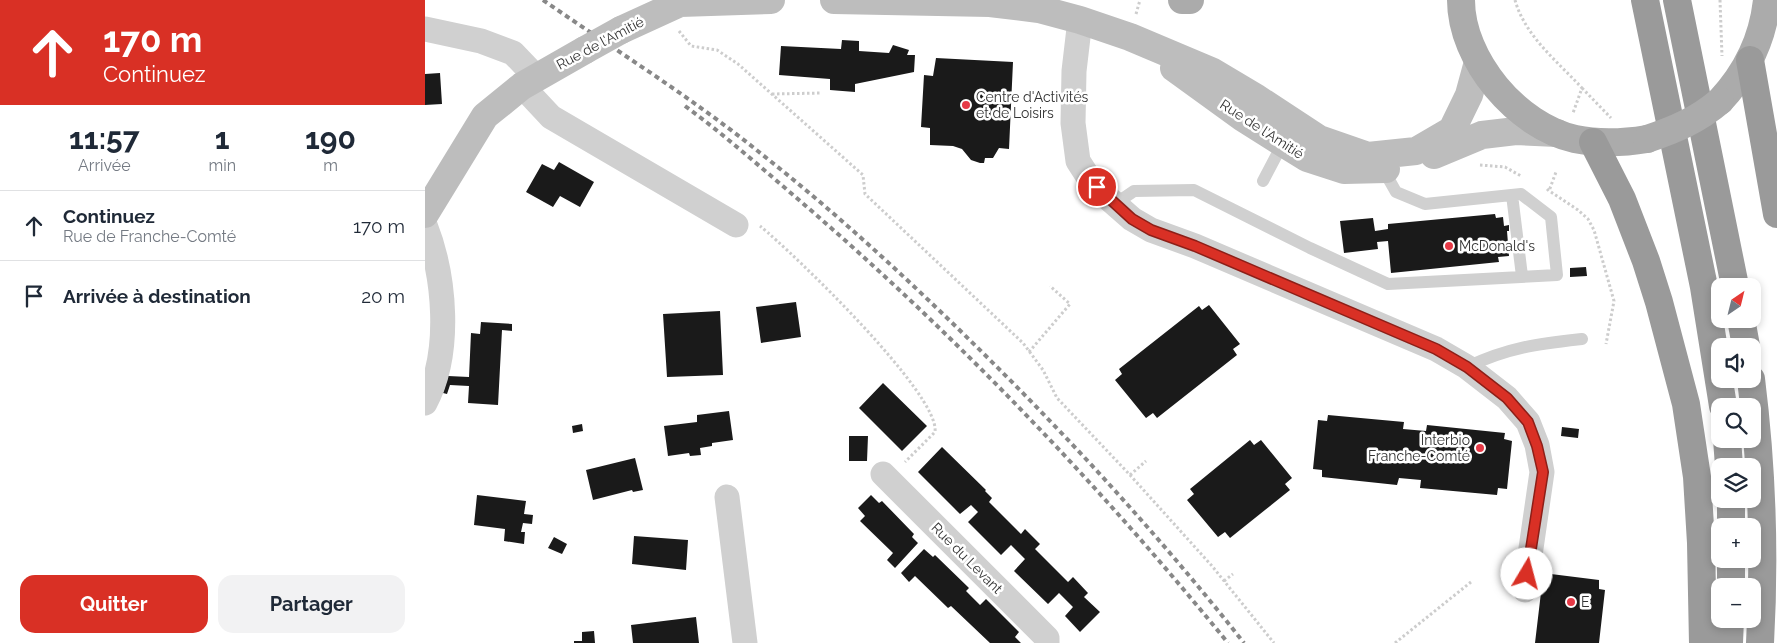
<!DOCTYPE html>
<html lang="fr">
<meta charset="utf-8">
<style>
body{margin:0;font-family:Raleway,sans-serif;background:#f2f2f3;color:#1f2937;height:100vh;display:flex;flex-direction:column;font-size:19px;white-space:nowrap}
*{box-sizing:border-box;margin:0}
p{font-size:16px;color:#747a83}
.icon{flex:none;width:28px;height:28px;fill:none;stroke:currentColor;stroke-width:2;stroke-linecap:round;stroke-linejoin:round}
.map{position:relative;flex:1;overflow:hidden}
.details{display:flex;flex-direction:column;background:#fff;width:425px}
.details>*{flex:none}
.top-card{background:#d93025;color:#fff;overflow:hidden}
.needle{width:32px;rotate:35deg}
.buttons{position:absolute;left:1286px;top:278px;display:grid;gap:10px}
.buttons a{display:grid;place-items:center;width:50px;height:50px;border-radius:10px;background:#fff;box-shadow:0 2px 8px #0003;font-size:25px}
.pin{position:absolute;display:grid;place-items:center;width:42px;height:42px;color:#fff;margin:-21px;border:2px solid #fff;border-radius:50%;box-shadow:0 1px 5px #0007}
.me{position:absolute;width:55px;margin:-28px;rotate:8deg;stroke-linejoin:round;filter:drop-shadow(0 0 4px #0008)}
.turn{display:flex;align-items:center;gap:18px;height:105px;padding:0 20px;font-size:22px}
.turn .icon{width:65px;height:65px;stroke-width:2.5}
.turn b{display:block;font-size:35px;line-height:42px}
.eta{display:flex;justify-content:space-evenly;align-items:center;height:85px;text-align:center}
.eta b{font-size:30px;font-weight:700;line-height:35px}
.primary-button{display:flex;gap:10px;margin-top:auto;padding:10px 20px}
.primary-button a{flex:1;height:58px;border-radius:15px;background:#d93025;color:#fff;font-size:20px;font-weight:700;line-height:58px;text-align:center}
.primary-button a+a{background:#f2f2f3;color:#1f2937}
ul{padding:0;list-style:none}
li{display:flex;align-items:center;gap:15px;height:70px;padding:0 20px;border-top:1px solid #e0e1e3}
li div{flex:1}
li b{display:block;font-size:19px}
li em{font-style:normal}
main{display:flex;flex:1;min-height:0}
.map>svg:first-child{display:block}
.building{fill:#1a1a1a}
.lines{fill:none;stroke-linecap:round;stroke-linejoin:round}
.path{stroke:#cdcdcd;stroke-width:3;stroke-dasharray:2.5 2.5;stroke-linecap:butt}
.lane{stroke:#d0d0d0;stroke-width:12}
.street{stroke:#d0d0d0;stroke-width:25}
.secondary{stroke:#bdbdbd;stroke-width:28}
.primary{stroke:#ababab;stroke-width:28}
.highway{stroke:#9a9a9a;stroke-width:28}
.rail{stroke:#888;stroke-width:4;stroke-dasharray:5 4;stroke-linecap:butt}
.secondary-bridge{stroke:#bdbdbd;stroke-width:28}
.primary-bridge{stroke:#ababab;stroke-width:28}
.route-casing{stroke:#8d1f18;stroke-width:12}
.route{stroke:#d93025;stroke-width:9}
.poi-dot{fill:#e63946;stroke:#fff;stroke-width:2}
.labels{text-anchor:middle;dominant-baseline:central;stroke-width:5;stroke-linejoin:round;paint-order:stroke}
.street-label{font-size:14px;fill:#333;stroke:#fff}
.poi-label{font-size:14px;fill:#333;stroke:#fff;text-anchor:start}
</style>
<main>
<section class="details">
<div class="top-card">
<div class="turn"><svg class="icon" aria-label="ahead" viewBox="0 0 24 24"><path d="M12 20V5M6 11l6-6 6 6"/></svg><div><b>170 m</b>Continuez</div></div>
</div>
<div class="eta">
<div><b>11:57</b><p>Arrivée</p></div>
<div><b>1</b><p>min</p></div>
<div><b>190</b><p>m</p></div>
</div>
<ul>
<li><svg class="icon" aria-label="ahead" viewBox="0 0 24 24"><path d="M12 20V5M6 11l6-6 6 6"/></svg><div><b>Continuez</b><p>Rue de Franche-Comté</p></div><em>170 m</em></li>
<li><svg class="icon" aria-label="arrive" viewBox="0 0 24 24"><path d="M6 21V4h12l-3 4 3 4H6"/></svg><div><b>Arrivée à destination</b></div><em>20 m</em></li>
</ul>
<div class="primary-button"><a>Quitter</a><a>Partager</a></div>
</section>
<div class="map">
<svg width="1352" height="643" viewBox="0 0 1352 643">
<rect width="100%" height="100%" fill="#fff"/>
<path class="building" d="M417,40l17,1v10l30,2 4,-8 16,5 -2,5h8l-1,17 -59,12v8l-25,-2v-11l-51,-4 2,-29 60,3z
M511,58l77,4 -4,87 -10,-1 -6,10h-8l-1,5h-4l-9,-3 -9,-11 -9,-3 -23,-1v-17l-9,-1 3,-52 9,1z
M15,73l2,31 -17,1v-31z
M134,162l35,20 -14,25 -20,-11 -7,11 -27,-15 16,-28 12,6z
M1070,214l1,4 7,-1 1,9 5,-1v6h-2l2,25 -11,1 1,5 -108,11 -3,-32 -11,1 1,7 -34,4 -4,-32 33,-3 2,13 13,-2v-5z
M1161,267l1,9 -17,1v-9z
M371,302l5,35 -40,6 -5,-36z
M784,305l31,39 -7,5 4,6 -80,63 -4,-5 -7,5 -31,-38 7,-6 -3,-5 80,-63 3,4z
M295,311l3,64 -56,2 -4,-63z
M56,322l31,2v7l-10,-1 -4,75 -30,-2 1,-17 -19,-1 -3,9 -4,-1 5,-17 21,1 2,-44 9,1z
M458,383l44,43 -25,25 -43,-43z
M304,411l4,29 -21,3v3l-12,2 1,7 -11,1 -1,-3 -21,3 -4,-30 33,-4v-7z
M903,415l76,7 -1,7 23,2 1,-6 78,8 -1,6 8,2 -5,48 -9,-1 -1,7 -77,-7 1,-8 -22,-2 -2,7 -75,-8v-7l-9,-1 5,-49 9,1z
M157,424l1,7 -10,2 -1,-7z
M1137,427l17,2 -1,9 -17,-2z
M424,436h19l-1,25h-18z
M825,440l4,5 7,-5 31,38 -7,6 5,6 -60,48 -5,-6 -7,5 -31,-37 7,-6 -4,-5z
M517,447l44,43 -1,1 7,7 -3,4 32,32 4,-5 15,15 -5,5 33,33 5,-5 15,16 -4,4 16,15 -20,20 -15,-16 8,-9 -14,-14 -11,11 -34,-33 11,-12 -14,-14 -10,10 -33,-33 10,-10 -7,-7 -11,9 -42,-42z
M210,458l8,32 -10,2 -1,-2 -39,10 -7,-30z
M52,495l49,6 -2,13 9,1 -1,9 -9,-1 -2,9h4l-1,12 -20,-3 1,-12 -31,-4z
M446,495l8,8 3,-2 32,33 -2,3 6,6 -23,25 -8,-8 6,-7 -33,-32 5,-5 -7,-8z
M209,536l54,4 -2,30 -54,-6z
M129,537l13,7 -5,10 -14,-6z
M499,549l9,8 2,-2 34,33 -3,3 14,14 6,-6 33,33 -4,5 6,6h-31l-39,-37 -3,2 -33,-32 -6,6 -8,-9z
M1126,574l48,6v9l6,1 -6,53h-64l7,-59h7z
M271,617l3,26h-66l-2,-18z
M169,631l1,12h-21v-2h8v-9z"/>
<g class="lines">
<path class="path" d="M1090,0c10,36 42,61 67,88l-9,25
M1295,0l2,56
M711,14l4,-14
M254,31l12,15 26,4 21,14 125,111 2,19 158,149 20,27 14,28 73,77 82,91 62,77
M1157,88l29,30
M347,94l50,-1
M1055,165l25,2 16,9
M1122,189l2,2 7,-19
M1126,192l27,18 10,9 6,11 20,71 -8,43
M335,226c33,27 180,168 175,206l-30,30
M604,352l41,-48 -20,-18
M705,475l16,-14
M799,581l9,-7
M970,643l76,-61"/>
<path class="lane" d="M838,181l20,-38
M1087,195l10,81
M690,204l19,-13 60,-1 116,58 78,36 169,-9 -6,-58 -30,-23 -96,10 -29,-12 -13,-23
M1042,367c42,-20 71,-23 115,-28"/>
<path class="street" d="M655,20l-6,51 -1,52 5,38 9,14 21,23 24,21 19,11 44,16 241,103 31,18 40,31 21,24 9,23 5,27 -17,118
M0,29l56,12 32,12 23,24
M97,86l29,31 185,108
M0,225c20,51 27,128 0,178
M458,474l164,164v5
M302,497l18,146"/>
<path class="secondary" d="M409,0l156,3 49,6 41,11 50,17 83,35 42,25 64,42 49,17 48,-5 36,-21 17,-35 9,-33
M196,30l59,-27 91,-3
M749,68l69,50 64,40 37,12 42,-1
M1009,155l48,-20 34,-4 41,2
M0,214l60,-98 37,-30 63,-36"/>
<path class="primary" d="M757,0h8
M1036,0c0,60 56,126 114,139 24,5 48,4 72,0
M1295,101c27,-29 43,-62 47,-101"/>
<path class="highway" d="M1220,0l59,287 19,119
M1252,0l58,286
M1325,60l27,154
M1168,142l29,57 24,62 13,41 27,102 11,73 4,66 2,100
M1316,319l5,27
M1326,379c11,88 14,176 9,264
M1302,439l2,27
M1306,499v27
M1306,559v27
M1304,643l1,-24"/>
<path class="rail" d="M118,0c72,50 148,97 216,152 85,67 165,142 242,219 86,86 168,177 243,272
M260,106c37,27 72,58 107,88 159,136 304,287 436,449"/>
<path class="secondary-bridge" d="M160,50l36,-20"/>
<path class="primary-bridge" d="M1222,139c27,-9 51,-19 73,-38"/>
</g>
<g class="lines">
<g class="route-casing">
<path id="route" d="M672,187l35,32 19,11 44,16 241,103 31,18 40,31 21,24 9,24 6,26 -16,102"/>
</g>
<use href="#route" class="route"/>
</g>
<g class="poi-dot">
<circle cx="541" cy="105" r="5"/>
<circle cx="1024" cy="246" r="5"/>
<circle cx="1055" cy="448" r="5"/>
<circle cx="1146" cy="602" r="5"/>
</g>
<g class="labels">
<g class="street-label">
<text transform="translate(175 43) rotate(-28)">Rue de l'Amitié</text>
<text transform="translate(837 129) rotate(33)">Rue de l'Amitié</text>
<text transform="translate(542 558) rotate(45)">Rue du Levant</text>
</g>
<g class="poi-label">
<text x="551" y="97">Centre d'Activités<tspan x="551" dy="16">et de Loisirs</tspan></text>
<text x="1034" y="246">McDonald's</text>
<text x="1045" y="440" text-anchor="end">Interbio<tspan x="1045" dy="16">Franche-Comté</tspan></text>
<text x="1156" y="602">E</text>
</g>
</g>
</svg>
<div class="buttons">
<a><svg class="needle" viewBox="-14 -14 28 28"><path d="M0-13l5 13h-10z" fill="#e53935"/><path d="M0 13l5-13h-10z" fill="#747a83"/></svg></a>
<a><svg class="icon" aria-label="sound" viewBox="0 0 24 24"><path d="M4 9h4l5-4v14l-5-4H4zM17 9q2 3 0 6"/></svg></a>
<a><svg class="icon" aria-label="search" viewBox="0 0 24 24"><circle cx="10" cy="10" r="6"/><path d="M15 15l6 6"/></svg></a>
<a><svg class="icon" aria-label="layers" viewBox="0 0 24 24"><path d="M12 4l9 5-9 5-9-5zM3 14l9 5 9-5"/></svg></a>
<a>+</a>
<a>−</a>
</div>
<div class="pin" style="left:672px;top:187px;background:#d93025"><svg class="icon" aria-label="arrive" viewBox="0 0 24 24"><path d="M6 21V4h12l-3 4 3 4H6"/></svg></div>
<svg class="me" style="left:1102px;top:574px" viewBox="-20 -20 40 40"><circle r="19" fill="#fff"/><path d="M0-13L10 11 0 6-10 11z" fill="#d93025"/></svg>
</div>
</main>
